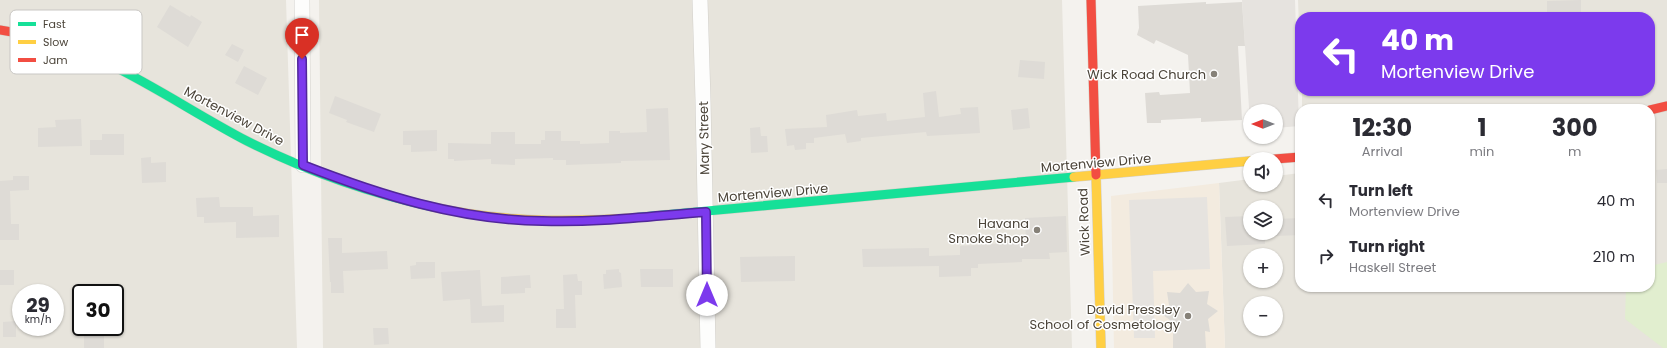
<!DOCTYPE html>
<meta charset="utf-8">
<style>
body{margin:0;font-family:Poppins,sans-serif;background:#f7f7f7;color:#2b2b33;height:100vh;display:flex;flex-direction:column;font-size:15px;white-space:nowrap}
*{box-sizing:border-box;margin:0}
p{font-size:13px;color:#7c7c81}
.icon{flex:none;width:22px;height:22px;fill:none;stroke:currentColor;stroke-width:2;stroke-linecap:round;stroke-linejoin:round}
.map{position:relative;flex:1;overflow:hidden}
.panel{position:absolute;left:1295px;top:104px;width:360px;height:188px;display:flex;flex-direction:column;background:#fff;border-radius:16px;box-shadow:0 1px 3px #0004}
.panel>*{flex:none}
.banner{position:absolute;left:1295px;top:12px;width:360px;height:84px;border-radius:16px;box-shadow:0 1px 3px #0004;background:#7c3aed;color:#fff;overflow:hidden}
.needle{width:26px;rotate:270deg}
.controls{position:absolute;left:1243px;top:104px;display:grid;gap:8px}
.controls a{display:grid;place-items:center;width:40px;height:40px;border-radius:50%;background:#fff;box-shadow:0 1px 3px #0004;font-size:20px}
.speed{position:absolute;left:12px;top:284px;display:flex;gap:8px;font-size:20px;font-weight:700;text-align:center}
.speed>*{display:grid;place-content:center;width:52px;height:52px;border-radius:50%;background:#fff;box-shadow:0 1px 3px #0004;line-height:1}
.speed small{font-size:10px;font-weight:400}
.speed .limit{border:2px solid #111;border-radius:6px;background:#fff;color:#111}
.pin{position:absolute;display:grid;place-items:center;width:34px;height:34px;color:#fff;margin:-41px -17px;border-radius:50% 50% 50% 0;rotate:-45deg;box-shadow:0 0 4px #0007}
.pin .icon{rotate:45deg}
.me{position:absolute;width:44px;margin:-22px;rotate:0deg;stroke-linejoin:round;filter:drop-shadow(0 0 3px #0008)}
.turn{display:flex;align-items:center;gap:14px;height:84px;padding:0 20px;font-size:18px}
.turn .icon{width:52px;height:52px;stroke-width:2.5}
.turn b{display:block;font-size:28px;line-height:34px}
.eta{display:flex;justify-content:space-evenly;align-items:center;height:68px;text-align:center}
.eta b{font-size:24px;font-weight:700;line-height:28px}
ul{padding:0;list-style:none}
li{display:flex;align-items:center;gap:12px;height:56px;padding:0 20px}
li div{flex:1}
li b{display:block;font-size:15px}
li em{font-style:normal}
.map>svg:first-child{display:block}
.residential{fill:#e7e4dc;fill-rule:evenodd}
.commercial{fill:#f3ebdf}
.green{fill:#e1eecf}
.parking{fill:#e6e3df}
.building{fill:#dedbd6}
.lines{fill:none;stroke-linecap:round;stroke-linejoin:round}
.street-casing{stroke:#d2d0cb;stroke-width:16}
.fast-casing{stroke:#d3cfc5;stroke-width:10}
.slow-casing{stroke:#d3cfc5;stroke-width:10}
.jam-casing{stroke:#d3cfc5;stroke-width:10}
.street{stroke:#fdfdfc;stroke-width:15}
.fast{stroke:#16e098;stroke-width:9}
.slow{stroke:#ffcf43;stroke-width:9}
.jam{stroke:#f24e42;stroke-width:9}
.route-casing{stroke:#51269a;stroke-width:10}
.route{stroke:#7c3aed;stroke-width:7}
.poi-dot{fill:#868178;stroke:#fff;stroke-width:1.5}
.labels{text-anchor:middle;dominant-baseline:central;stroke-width:3;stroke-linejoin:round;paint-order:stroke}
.poi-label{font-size:13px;fill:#4b4439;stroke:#fff;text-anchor:end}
.street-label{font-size:13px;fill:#4b4439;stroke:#fff}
.key{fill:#fff;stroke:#c9c7c4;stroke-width:1}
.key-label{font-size:11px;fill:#4b4439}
</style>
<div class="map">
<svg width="1667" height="348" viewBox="0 0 1667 348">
<rect width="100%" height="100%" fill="#f4f2ee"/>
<path class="residential" d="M0,0h286l11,348h-297zM21,293h34v34h-34zM81,293h34v34h-34z
M319,0h743l10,348h-749z
M1298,0h369v348h-442l-6,-165 31,-4v6h26v-9l24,-3v114h350v-178h-348v-18h348v-74h-350v39zM1250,207h26v26h-26zM1250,255h26v26h-26zM1250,303h26v26h-26z"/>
<path class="commercial" d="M1219,183l6,165h-111l-3,-152z"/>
<path class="green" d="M1667,262v86h-4l-38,-29 1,-32h24v-21z"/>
<path class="parking" d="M1242,0h53l4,126 -23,2v-17h-26v12z
M1207,197l3,72 -57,2 2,67h-21l-5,-138z"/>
<path class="building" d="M1581,0v17h-34v-16z
M1206,2v2l36,-2 3,44h-7l4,74 -41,2v-4l-40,2v3h-14l-2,-30 14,-1 1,3 30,-2 -2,-38 -32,-15 -2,4 -17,-9 2,-7 -1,-22z
M170,5l20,12 1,-2 11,7 -14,25 -31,-20z
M232,44l12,6 -6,12 -13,-7z
M1020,60l25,2 -1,17 -26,-2z
M244,66l23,12 -9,17 -23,-12z
M936,91l3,26 22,-3 -1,-6 18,-1 2,26 -53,3 -1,-4 -65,6v3l-14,2 -2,-9 -31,4v5h-8v6l-11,1 -1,-5 -7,1 -2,-17 42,-2 -1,-12 31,-5 1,6 28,-3 1,8 38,-4 -2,-24z
M335,96l46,18 -7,18 -28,-10 1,-2 -18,-7z
M668,108l2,52 -49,1v2l-55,2v-5h-13v-2l-38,1v6l-24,-1v-5l-37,2v-2h-6v-16l43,1v-12h24v12h26v-4h4v-9h16v10h19v3l29,-1v-12h11v2l27,-1 -1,-23z
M1028,108l2,20 -17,2 -2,-20z
M81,119l1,27 -44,1v-19l18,-1 -1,-7z
M760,127l1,9h6l1,16 -17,1 -1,-25z
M437,130v21l-26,1v-7h-8v-14z
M102,134h22v21h-34v-15h12z
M151,157v6l15,-1v20l-24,1 -1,-25z
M1667,169v14h-10l-1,-13z
M13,176h16v14l-19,1 1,33h8v16h-19v-59l13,-1z
M219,197l1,10h33v9l26,-1v22l-43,1v-16l-32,1v-6h-7l-1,-19z
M1066,216l1,36 -18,1 1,6h-28v3l-44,2v4h-7v8l-32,1v-11l-76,1 -1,-18 67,-1v8l31,-1v-9l66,-4 -1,-24z
M1250,216v17h15v11l-38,2 -2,-29z
M1300,218v17l-24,1v-17z
M328,238h14v15l45,-2 1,18 -45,2 1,22h-13v-11h-1z
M795,256v25l-54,1 -1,-25z
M416,262h19v16l-24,1 -1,-13 6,-1z
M619,269v3l2,1 1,14 -18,2 -1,-15h3v-4z
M640,269h33v18h-32z
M0,270h14v15h-14z
M480,270l2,36 22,-1v17l-33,1 -1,-24 -27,2 -2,-29z
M577,274l1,7h4v14h-7l1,33h-20v-19h8l-1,-34z
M530,275l1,13h-6v5l-24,1v-17z
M1188,283l8,9 13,-1 -2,13 11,7 -10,8 2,13 -5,-1 1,17h-33v-16l-4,1 1,-13 -10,-7 9,-8 -2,-13 13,1z
M16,321v16h-13v-15z
M373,328h15l1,16 -15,1z
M84,336h20v12h-20z"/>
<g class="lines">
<g class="street-casing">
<path id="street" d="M302,0l1,165
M700,0l3,100 5,248"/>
</g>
<g class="fast-casing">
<path id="fast" d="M111,65c47,23 90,52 136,76 58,29 122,52 186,66
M631,218l443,-41"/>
</g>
<g class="slow-casing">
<path id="slow" d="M1096,175l5,173
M1074,177l176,-16
M433,207c66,15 131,15 198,11"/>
</g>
<g class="jam-casing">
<path id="jam" d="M1091,0l5,175
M0,30c39,6 75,17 111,35
M1650,110l17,-4
M1275,159l25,-2"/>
</g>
<use href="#street" class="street"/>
<use href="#fast" class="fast"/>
<use href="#slow" class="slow"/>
<use href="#jam" class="jam"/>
</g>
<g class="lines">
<g class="route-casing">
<path id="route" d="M302,59l1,106c77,30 156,55 239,56 55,2 110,-5 164,-9l1,83"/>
</g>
<use href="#route" class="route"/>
</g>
<g class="poi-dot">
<circle cx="1214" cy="74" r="4"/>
<circle cx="1037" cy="230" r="4"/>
<circle cx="1188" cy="316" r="4"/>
</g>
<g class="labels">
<g class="poi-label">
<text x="1206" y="74">Wick Road Church</text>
<text x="1029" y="223">Havana<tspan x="1029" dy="15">Smoke Shop</tspan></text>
<text x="1180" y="309">David Pressley<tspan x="1180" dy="15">School of Cosmetology</tspan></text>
</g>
<g class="street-label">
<text transform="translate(234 116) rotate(28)">Mortenview Drive</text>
<text transform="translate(704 138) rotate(-91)">Mary Street</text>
<text transform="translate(1096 163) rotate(-5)">Mortenview Drive</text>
<text transform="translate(773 193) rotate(-5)">Mortenview Drive</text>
<text transform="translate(1084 222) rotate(-92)">Wick Road</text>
</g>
</g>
<rect x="10" y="10" width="132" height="64" rx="6" class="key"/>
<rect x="18" y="22" width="18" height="4" fill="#16e098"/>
<rect x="18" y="40" width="18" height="4" fill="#ffcf43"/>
<rect x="18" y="58" width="18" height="4" fill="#f24e42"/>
<g class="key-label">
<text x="43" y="28">Fast</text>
<text x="43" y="46">Slow</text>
<text x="43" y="64">Jam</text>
</g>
</svg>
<div class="controls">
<a><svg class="needle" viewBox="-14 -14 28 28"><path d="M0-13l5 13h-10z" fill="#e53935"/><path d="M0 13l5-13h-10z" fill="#7c7c81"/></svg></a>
<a><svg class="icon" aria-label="sound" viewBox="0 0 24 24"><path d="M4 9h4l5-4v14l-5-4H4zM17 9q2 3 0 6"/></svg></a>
<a><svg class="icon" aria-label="layers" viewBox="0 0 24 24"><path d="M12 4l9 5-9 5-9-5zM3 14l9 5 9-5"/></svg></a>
<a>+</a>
<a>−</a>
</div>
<div class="speed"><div>29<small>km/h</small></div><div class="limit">30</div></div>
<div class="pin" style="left:302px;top:59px;background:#d93025"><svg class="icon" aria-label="arrive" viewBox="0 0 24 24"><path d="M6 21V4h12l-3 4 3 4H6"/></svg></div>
<svg class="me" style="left:707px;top:295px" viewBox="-20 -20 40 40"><circle r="19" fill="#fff"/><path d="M0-13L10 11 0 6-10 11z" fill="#7c3aed"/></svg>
<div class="banner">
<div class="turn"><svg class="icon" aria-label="left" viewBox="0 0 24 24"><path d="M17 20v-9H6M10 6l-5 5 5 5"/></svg><div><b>40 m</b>Mortenview Drive</div></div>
</div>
<section class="panel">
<div class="eta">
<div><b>12:30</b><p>Arrival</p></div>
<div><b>1</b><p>min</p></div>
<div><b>300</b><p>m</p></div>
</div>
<ul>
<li><svg class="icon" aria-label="left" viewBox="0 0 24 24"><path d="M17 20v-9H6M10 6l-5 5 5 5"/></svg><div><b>Turn left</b><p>Mortenview Drive</p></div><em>40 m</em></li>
<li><svg class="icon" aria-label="right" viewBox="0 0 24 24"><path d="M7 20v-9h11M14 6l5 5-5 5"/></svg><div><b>Turn right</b><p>Haskell Street</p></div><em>210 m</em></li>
</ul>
</section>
</div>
